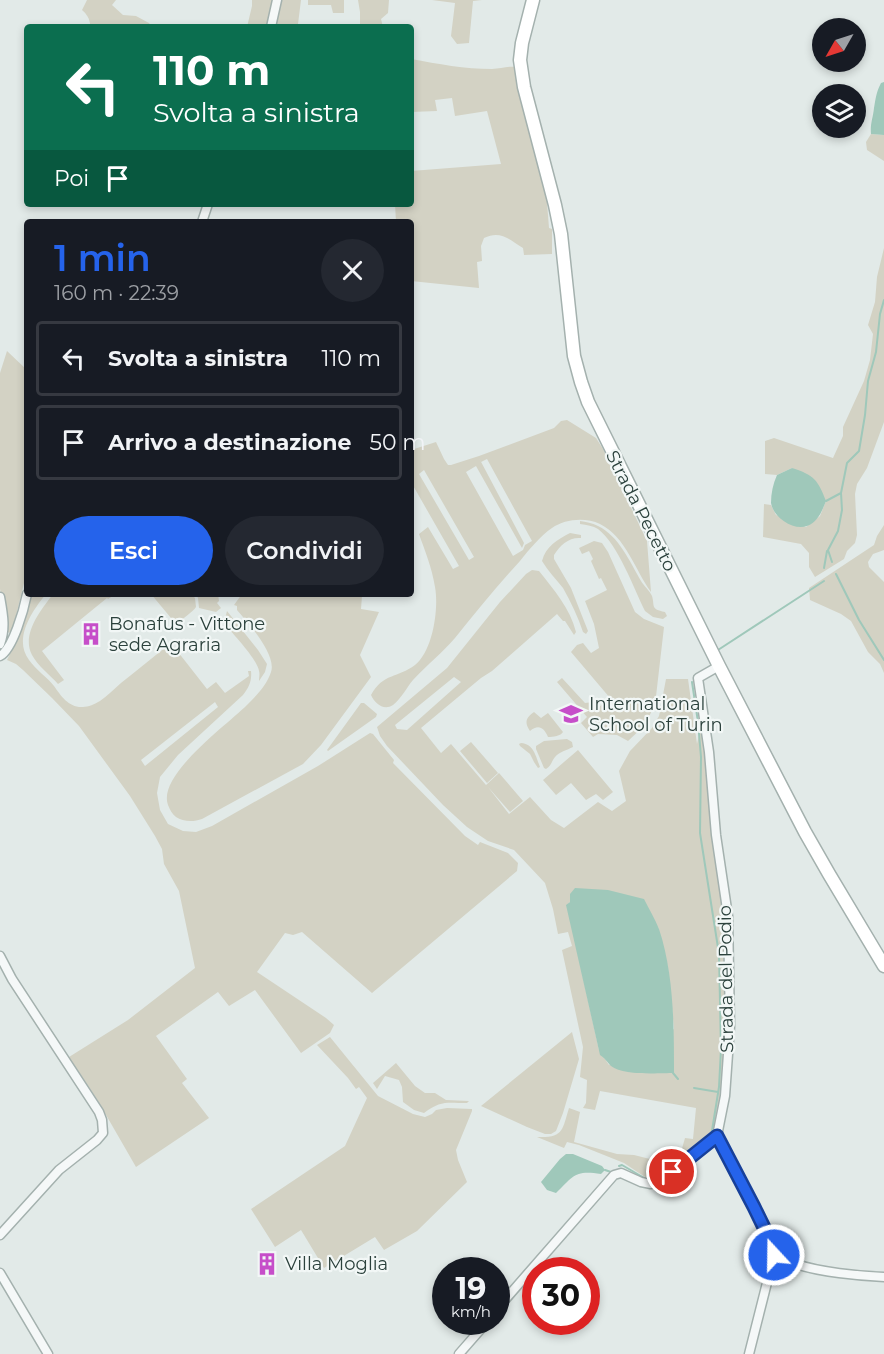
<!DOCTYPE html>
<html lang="it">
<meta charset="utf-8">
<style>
body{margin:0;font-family:Montserrat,sans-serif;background:#242831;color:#f1f3f6;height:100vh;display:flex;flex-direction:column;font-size:22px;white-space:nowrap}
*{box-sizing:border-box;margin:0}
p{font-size:20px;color:#9ea1a6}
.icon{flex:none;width:33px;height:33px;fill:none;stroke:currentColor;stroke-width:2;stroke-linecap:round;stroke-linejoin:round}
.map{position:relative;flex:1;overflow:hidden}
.side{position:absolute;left:24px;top:219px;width:390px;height:378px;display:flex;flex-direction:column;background:#171b24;border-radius:6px;box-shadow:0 3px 9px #0003}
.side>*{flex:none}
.banner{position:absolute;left:24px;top:24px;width:390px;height:183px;border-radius:6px;box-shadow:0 3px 9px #0003;background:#0b6e4f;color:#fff;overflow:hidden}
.needle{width:39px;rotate:231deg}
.fabs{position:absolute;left:812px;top:18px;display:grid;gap:12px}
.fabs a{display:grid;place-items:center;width:54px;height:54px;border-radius:50%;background:#171b24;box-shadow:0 3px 9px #0003;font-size:30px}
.speed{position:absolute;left:432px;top:1257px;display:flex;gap:12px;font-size:30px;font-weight:700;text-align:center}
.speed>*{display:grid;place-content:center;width:78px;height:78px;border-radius:50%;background:#171b24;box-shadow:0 3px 9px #0003;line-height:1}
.speed small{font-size:15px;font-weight:400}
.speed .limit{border:9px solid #d22;background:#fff;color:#111}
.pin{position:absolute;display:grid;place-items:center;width:51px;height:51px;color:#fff;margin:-26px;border:3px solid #fff;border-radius:50%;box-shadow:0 2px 6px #0007}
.me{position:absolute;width:66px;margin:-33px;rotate:339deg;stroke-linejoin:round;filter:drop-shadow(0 0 4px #0008)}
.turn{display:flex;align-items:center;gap:21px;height:126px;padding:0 30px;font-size:27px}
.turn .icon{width:78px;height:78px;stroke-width:2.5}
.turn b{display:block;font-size:42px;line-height:51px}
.then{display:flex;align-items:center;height:57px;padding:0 30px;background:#0003;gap:12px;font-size:22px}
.round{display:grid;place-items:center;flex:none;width:63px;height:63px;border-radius:32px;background:#242831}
.overview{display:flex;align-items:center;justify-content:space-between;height:102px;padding:0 30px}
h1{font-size:36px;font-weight:600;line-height:45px;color:#2563eb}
.cta{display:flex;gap:12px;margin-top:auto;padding:12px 30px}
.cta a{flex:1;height:69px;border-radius:36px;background:#2563eb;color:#fff;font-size:24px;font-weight:600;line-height:69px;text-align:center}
.cta a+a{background:#242831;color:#f1f3f6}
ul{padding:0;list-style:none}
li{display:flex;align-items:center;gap:18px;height:75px;margin:0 12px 9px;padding:0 18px;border:3px solid #363941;border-radius:6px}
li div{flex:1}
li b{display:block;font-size:22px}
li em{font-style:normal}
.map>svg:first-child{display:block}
.green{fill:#d3d2c4;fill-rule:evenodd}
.water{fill:#9fc8ba}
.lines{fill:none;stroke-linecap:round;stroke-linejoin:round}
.stream{stroke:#9fc8ba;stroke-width:2}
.street-casing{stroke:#a4b1ae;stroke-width:11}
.secondary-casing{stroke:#a4b1ae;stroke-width:15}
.street{stroke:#f5f8f8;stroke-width:8}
.secondary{stroke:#fff;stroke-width:12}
.route-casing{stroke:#184099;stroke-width:15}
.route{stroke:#2563eb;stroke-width:10}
.labels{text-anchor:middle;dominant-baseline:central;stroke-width:4.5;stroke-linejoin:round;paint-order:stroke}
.street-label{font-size:18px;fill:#2b413c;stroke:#f2f7f6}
.poi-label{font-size:18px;fill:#2b413c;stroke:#f2f7f6;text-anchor:start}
</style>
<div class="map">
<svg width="884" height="1354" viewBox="0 0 884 1354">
<rect width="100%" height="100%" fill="#e2eae8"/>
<path class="green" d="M87,0h29l-4,5 11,10 13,1 13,7 3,4h-62c1,-6 -3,-13 -8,-17z
M252,0h21l-6,27h-20l5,-21z
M280,0h21l-3,24h-5v3h-18z
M308,0h36v13h-11l-2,-8h-23z
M358,0h31l-1,13 -7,6 2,8h-23v-15z
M432,0h50l-9,1 -4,42 -12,1 -6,-8 4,-33z
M411,59c27,5 54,10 81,10 8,0 15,-3 23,-2l31,123 3,38 3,1v25l-28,1 -1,-7c-14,-9 -23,-18 -39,-10l-3,8 1,15 -5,1 2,26 -68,-7v-59h-15l-1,-18h16v-33l90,-7 -14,-53 -32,5 -3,-18 -17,2 2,11 -26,1z
M871,134l13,1v26l-17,-11 -1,-8z
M884,248v174l-17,46 -10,16 -2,10 2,41 -2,8 -8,8 -3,8 -29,18 -6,-10v-14l-8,-9 -38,-7 1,-33 7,1 5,10 30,12 14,-11 6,-15 -34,-33 -15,7 -12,-1v-33l9,-3 59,20 10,-22v-9l21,-46 6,-21 3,-26 -5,-9 7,-23 2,-25z
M7,351l20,19v91l-2,5v12l1,71 -2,34 -12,49 -7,1 1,-12 -6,-32v-216z
M567,420l29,18 7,11 44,92 4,51c-16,-22 -25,-55 -51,-68 -15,-7 -35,-5 -48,4 -11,7 -24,23 -32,33 -23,25 -44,51 -65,77 -13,15 -28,27 -42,42 -6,7 -12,19 -20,25 -9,6 -18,-1 -22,-10 12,-22 27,-17 44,-30 18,-14 24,-57 20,-78 -3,-19 -10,-36 -16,-53l9,-7 25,42 6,-3 -48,-84v-32l25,-8 8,17 4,6h3l28,-9 75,-28 7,-7zM479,458l2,4 6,-3 45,82 -7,4 -2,5 -10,6 -47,-84 10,-6 46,82 2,-5zM424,470l50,87 -5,3 -50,-86z
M580,521c6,1 12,2 18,5 21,10 32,36 43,55 3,5 9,10 11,15 3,10 -2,13 13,16l2,4 -4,3 -10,-2 -8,-6c-11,-22 -27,-67 -47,-82 -5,-3 -11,-4 -18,-5z
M884,525v25l-11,4 -5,8 1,5 15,15v91l-4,-9 -12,-12 -17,-31 -10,-7 -31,-14 -1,-12 65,-43 3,-9z
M570,533l11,2v3c-12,-1 -21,7 -27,17v4l17,29 17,43 -2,3 -3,-2c-5,-15 -12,-30 -20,-44 -7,-9 -15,-17 -21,-27 4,-15 15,-21 28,-28z
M594,541l8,2 6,9 27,60 9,7 20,8 -9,78 -11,21 -16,15 -11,-6 -19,-1 -5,3 -12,-14 6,-6 -30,-35 5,-4 23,25 8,-1 6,5 11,-9 -39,-46 6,-7 6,-2 8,10 8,-5 -5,-24 -9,-23 22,-11 -6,-12 -2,1 -8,-18 2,-2 -4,-8 -7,3 -3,-6z
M532,570l7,1c15,19 31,37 37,61l-2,3 -9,-14h-2l-6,-7 -65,57 -11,7 -60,50 20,25 10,-9 35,41 13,-12 24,28 -13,11 -22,-25 21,27 21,-17 21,23 13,8 34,-26 14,9 14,-10 -7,-30 11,-20 22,-23 7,-12 7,-37h22l9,65 4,-19 22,195 5,74 -5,102 -8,36 -17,15 -42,30h-11l-21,-14 -45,-18 -12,-3 -3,6 -27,-11c27,1 25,-7 32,-29l11,4 -6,30 43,12 17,1 32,8 15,-11 4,-14 8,1 3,-31 -96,-17 -5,19 -12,-2 3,-5 1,-23 -7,-3 3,-30 -21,-97 10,-4 -4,-14 -10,2 -5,-25 -8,-26 -31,-33 -26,-9 -21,-14 -24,-22 -56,-59 -7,-10 -3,-9 70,-59 53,-66 26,-28zM454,677l7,5 -54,48 -10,-1 -2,-4zM570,902l88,25 10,41 6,61 -65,36 -10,-15 -32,-145z
M30,594h16c-14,17 -33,45 -17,66 7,10 18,17 25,26 7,10 15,22 29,21 5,0 12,-3 17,-6 7,-5 14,-12 21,-18 17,-13 33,-27 50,-40l36,46 9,-7 9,11 24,-17 -1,-5h3c1,10 -2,16 -8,24l-65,60 -18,22 -3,16 3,17 8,14 15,7 13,1 16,-6 106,-60 52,-33 3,1 21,26 -1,3 72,73 13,9 2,-3 28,11 10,10 -1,8 -145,122 -70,-61 -9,3 -8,-2 -28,39 69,46 8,7 -4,8 -29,20 -46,-63 -26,16 -11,-14 -62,44 31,43 -5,4 27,35 -73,49 -38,-66 -29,-44 59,-37 67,-52 -16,-77 -15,-27 -2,-15 -7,-13 -25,-40 -51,-70 -27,-28 -29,-28 -7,-6 -9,-4c11,-21 18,-43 23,-66zM215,702l3,5 -73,59 -4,-6z
M53,594h63l-8,5 -1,-1 -65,53 22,29 -6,4c-8,-9 -20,-18 -26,-29 -11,-21 9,-45 21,-61z
M151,594h40l4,4 1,9c-2,4 -15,13 -20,17z
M196,594h22l1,7 -2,2 4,5 -5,4 -17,-4 -1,-10z
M242,594h137l-17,2 -1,13 18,3 -19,43 11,22 -50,68 -18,19 -101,55c-8,3 -19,3 -26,-2 -4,-3 -6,-7 -8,-12 -11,-30 59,-80 79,-100 9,-9 20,-20 24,-33 6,-17 -23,-49 -34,-62v-4l-3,-1z
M227,611l31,39 9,14 -2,8 -6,9c0,-3 1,-7 0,-10 -1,-11 -27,-38 -35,-48z
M361,703h3l13,11 -1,3 -48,34 -1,-1z
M534,712l7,6 7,-5 15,19c-2,4 -10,5 -15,5 -4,-10 -10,-13 -18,-6 -6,-9 -4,-13 4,-19z
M567,739l5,3 1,5c-6,3 -14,5 -18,10 -4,5 -3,8 -9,12l-2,-1 -8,-19v-3l8,-5z
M471,742l27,31 -11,10 -27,-32z
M521,743c13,1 15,14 19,24l-2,1 -4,-6 -4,-8 -10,-8 -1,-2z
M578,750l35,42 -10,8 -7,-6 -10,6 -15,-17 -15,12 -13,-15z
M572,1032l7,27 -16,54 -7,18 -5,3h-6l-18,-7 -46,-21z
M330,1037l48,59 35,18 12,3 7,-3 4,-4 11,-2 25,1v2l-16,39 2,10 9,22 -50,49 -33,19 -9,-13 -51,31 -23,-38 -26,17 -24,-38 94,-63 22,-48 -8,-11 -3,2 -8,-11 -31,-33z
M396,1063l19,23 10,7h10l11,7 23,1 -2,2c-20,0 -26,-3 -43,10l-10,-3 -11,-8 -1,-15 -3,-7 -14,-4 -8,13 -4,-6z"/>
<path class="water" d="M884,82v53l-13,-1c-1,-10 2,-16 3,-26 2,-11 2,-15 7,-25z
M792,468c22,7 26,12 34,33 -4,10 -8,21 -19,25 -14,5 -34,-9 -36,-23 0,-10 2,-19 6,-28z
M575,888l33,2 36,9c5,10 11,20 15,30 15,45 15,97 15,144 -15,0 -51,3 -63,-7 -4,-4 -6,-8 -11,-11l-34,-150 4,-3v-8z
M566,1154h7l29,12 3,4 -4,4c-27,-4 -27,2 -45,19l-9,-3 -6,-8 19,-23z"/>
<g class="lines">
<path class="stream" d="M826,501l15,-8
M832,562l-4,-12 10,-19 4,-21 -1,-17 6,-30 12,-12 6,-36 3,-34 8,-29 4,-38 4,-14
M824,568l3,-17
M836,574l23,46 25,40
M718,650l106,-69
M692,682l6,40 3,35 -1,76 19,121 2,95 -2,38 -8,50
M673,1073l5,6
M694,1088l24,4
M619,1166l3,-1 24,14h7
M605,1170l6,2"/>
<g class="street-casing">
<path id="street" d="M271,27l6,-27
M202,222l6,-18
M0,597c3,17 6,31 0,47
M0,656c13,-7 24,-47 27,-62
M719,666l-21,12 11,74 7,83 12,81 2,110 -5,70 -8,40 37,71 18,37 2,11 -25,99
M0,956l12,23 87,133 3,8 1,13 -6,7 -38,30 -59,65
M774,1255c8,2 14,6 22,9 23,8 63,12 88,13
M0,1273l48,81
M496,1310l118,-135 7,-2 20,9 10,2 21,-12 45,-36
M459,1354l28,-32"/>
</g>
<g class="secondary-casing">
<path id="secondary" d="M533,0l-11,43 -2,17 4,27 31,118 6,29 13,122 7,26 7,20 131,264 86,166 24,42 55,92"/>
</g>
<use href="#street" class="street"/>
<use href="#secondary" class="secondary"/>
</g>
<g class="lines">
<g class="route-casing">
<path id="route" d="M672,1172l45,-36 37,71 18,37 2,11"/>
</g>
<use href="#route" class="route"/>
</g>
<defs>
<g id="building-bare" transform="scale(1.8)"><path d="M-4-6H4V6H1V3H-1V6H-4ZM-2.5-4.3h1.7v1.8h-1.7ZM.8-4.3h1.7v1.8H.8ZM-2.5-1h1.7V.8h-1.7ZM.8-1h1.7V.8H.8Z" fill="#c64ec9" stroke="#f2f7f6" stroke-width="2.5" paint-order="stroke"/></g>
<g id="school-bare" transform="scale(1.8)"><path d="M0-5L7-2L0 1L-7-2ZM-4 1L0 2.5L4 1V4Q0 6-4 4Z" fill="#c64ec9" stroke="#f2f7f6" stroke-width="2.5" paint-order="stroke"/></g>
</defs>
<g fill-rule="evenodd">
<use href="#building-bare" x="91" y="634"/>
<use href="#school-bare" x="571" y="714"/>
<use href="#building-bare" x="267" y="1264"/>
</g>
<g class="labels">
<g class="street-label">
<text transform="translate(641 511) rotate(63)">Strada Pecetto</text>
<text transform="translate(726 979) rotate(-91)">Strada del Podio</text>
</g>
<g class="poi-label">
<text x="109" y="624">Bonafus - Vittone<tspan x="109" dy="21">sede Agraria</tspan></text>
<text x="589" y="704">International<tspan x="589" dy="21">School of Turin</tspan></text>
<text x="285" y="1264">Villa Moglia</text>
</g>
</g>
</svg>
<div class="fabs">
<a><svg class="needle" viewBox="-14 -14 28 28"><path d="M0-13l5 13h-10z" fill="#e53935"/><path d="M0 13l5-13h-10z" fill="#9ea1a6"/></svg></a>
<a><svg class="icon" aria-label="layers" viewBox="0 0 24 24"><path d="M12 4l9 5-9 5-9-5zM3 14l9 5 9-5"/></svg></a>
</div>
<div class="speed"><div>19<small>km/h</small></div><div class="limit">30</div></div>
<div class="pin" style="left:672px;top:1172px;background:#d93025"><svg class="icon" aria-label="arrive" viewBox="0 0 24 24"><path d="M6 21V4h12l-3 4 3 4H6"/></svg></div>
<svg class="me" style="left:774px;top:1255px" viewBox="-20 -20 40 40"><circle r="17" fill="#2563eb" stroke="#fff" stroke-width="3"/><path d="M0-11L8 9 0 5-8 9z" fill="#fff"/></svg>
<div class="banner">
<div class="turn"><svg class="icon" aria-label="left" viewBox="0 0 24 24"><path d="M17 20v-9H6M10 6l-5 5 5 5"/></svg><div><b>110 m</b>Svolta a sinistra</div></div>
<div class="then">Poi<svg class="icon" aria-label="arrive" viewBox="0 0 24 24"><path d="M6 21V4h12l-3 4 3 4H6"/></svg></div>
</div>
<section class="side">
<div class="overview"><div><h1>1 min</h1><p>160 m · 22:39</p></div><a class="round"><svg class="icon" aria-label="close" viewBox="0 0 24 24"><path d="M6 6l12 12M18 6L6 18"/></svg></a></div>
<ul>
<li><svg class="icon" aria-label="left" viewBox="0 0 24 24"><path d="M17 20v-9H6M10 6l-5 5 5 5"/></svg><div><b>Svolta a sinistra</b></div><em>110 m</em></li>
<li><svg class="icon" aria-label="arrive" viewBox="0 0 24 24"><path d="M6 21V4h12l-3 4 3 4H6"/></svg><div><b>Arrivo a destinazione</b></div><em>50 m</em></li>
</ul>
<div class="cta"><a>Esci</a><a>Condividi</a></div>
</section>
</div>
